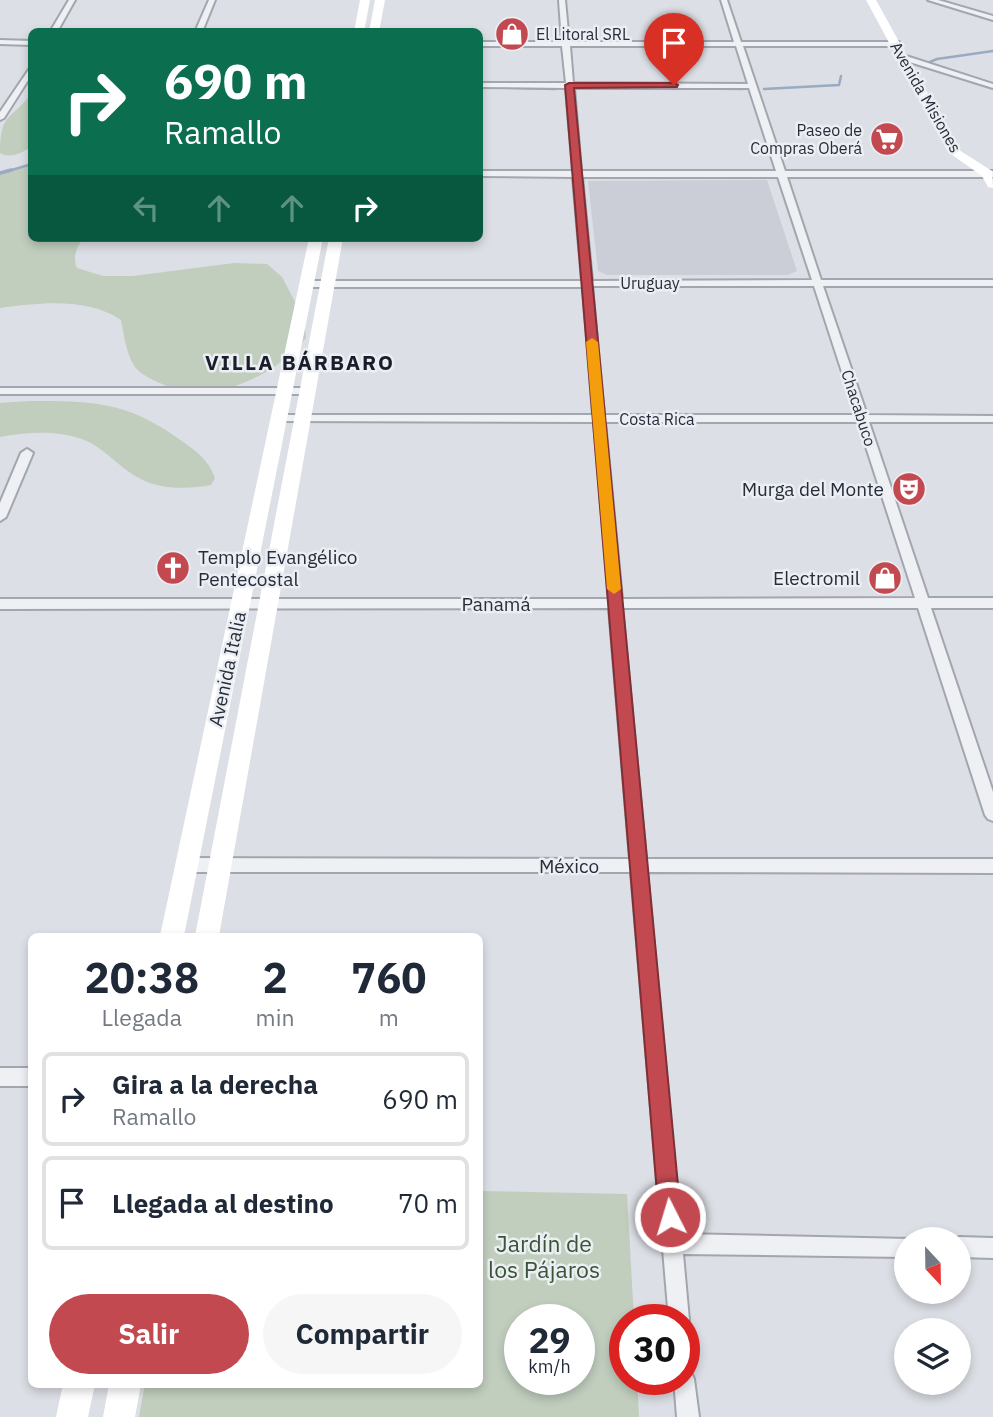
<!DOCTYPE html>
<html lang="es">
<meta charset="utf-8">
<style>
body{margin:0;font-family:"IBM Plex Sans",sans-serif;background:#f6f6f7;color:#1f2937;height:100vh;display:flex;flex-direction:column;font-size:26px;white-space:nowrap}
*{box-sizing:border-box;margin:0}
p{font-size:23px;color:#747a83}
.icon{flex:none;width:38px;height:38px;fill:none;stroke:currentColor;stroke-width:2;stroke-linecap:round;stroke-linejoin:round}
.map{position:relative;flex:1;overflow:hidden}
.sheet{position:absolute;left:28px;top:933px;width:455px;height:455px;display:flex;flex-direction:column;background:#fff;border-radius:10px;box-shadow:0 4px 10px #0003}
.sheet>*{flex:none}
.hud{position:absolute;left:28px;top:28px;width:455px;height:214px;border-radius:10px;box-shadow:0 4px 10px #0003;background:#0b6e4f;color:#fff;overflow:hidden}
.needle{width:46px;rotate:158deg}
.buttons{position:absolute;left:894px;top:1227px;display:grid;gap:14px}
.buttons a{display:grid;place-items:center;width:77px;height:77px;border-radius:50%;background:#fff;box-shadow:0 4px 10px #0003;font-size:35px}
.speed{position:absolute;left:504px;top:1304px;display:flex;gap:14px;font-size:35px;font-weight:700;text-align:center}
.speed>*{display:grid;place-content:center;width:91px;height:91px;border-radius:50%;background:#fff;box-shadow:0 4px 10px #0003;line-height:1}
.speed small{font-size:18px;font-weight:400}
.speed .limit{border:10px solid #d22;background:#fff;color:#111}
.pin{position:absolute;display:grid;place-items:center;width:60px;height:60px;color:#fff;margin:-72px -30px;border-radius:50% 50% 50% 0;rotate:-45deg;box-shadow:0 0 7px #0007}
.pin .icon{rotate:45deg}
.me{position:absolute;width:77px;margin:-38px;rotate:355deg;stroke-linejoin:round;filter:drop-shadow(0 0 5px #0008)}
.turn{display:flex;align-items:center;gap:24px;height:147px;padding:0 21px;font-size:32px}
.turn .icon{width:91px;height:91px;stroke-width:2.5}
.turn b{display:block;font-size:49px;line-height:60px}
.lanes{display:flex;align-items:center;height:66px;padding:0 21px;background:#0003;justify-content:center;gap:35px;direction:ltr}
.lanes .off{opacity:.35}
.eta{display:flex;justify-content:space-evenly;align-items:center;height:119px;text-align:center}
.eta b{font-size:42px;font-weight:800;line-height:49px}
.cta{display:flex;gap:14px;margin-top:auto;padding:14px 21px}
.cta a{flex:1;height:80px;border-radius:42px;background:#c34951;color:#fff;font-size:28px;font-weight:800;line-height:80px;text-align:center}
.cta a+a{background:#f6f6f7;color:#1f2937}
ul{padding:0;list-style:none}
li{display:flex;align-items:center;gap:21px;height:94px;margin:0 14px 10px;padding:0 7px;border:4px solid #e0e1e3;border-radius:10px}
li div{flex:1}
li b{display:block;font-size:26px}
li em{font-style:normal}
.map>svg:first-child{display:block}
.built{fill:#cbced6}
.green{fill:#c1cebe;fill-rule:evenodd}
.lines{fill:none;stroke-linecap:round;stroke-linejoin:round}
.stream-far1{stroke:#99aac3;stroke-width:2.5}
.stream{stroke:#99aac3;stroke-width:3.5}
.street-casing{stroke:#a2a6ae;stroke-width:4}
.street{fill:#eff0f4;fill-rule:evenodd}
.secondary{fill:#fff;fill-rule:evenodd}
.route{fill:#c34951;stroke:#7f2f35;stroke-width:2}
.slow{fill:#f59e0b}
.labels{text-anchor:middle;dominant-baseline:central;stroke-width:5;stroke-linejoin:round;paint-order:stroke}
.far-poi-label{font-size:16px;fill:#272d3a;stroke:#ebeef3;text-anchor:start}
.far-street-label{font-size:16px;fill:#272d3a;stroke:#ebeef3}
.poi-label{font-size:19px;fill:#272d3a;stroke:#ebeef3;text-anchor:end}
.street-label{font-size:19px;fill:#272d3a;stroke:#ebeef3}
.far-district-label{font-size:21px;font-weight:bold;letter-spacing:2px;fill:#1a1e2b;stroke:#ebeef3}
.near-park-label{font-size:23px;fill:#395536;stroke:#ebeef3}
</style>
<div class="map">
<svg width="993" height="1417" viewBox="0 0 993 1417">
<rect width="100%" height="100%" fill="#dcdfe5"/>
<path class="built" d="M767,180l30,91 -9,4h-181l-9,-4 -10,-90z"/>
<path class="green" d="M31,94v53c-9,6 -20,12 -31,6 0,-40 10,-32 31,-59z
M31,166l1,72h51c-6,9 -11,19 -6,30l26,8h30l101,-13 33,1 15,13 22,42 2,19c-24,31 -69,53 -108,56 -12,1 -25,-5 -36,-10 -9,-4 -21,-9 -27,-17 -9,-13 -11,-32 -14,-47 -34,-23 -83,-17 -121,-12v-135z
M29,401c63,0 97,0 150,38 17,12 29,20 36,39l-4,7c-21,4 -51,5 -70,-6 -21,-10 -37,-32 -59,-40 -26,-9 -56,-7 -82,-2v-34z
M480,1191l147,3 7,125 -9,1v59h12l2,38h-500l6,-33h335zM520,1320h59v59h-59z"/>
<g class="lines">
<path class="stream-far1" d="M925,64l12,-5 56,-8
M480,87l75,2
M582,88h32
M652,88l90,1
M764,89l75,-4 2,-9
M5,172l27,-8"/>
<path class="stream" d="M0,173l11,-3"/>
<g class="street-casing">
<path id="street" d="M69,0h6l-18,32h-7z
M209,0h6l-13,32h-7z
M559,0h6l4,42h165l-13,-42h6l14,42h158l-3,4h-153l42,125h208v6h-206l34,103h172v6h-170l44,129 126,1v6h-124l59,176h65v10h-62l62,184v29l-5,-2 -3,-4 -67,-207h-296l24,251h347v14l-346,-1 34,362 229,5h-4v18l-223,-3 6,66 -5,8v-8h-15l-38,-448h-445l-6,-2 -2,-5 2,-5 6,-2 444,1 -21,-251 -609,1v-10h609l-15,-177 -315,-1 -6,-3 6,-3h314l-10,-128h-276l-5,-3 5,-3h275l-9,-104 -93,-1v-5h93l-7,-83 -86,-1v-4h86l-4,-37h-82v-4h82zM570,46h166l12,38 -175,-1zM574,88h175l27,83h-195zM582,177h196l34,103 -220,1zM592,286h222l42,129h-252zM605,422h253l57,176 -293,1z
M928,0h10l55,16v4z
M0,40l32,1v4l-32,-1z
M903,55l90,29v4l-93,-29 -1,-2z
M32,65v9l-28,44 -4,2v-8z
M0,388h308l5,3 -5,3h-308z
M27,449l6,4 -27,64 -6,4v-18l21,-50z
M0,1068h32v18h-32z
M959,1237l34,1v20l-34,-1v-18h-4z
M684,1369l7,3 3,7 5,38h-22l-3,-38h10z"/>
</g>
<use href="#street" class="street"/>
<path class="secondary" d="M360,0h10l-6,32h-10z
M375,0h10l-6,32h-10z
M866,0h10l83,150 33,21 1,17 -5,-1 -6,-11 -34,-24z
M309,238h14l-139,698h-24z
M329,238h14l-124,698h-24z
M63,1384h32l-7,33h-32z
M109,1384h32l-6,33h-32z"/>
</g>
<path class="route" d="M674,83l4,2 -1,2 -103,1 107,1129 -4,7 -7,4 -8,-4 -3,-7 -94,-1132 4,-2z"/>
<path class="slow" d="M592,338l6,4 23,247 -7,5 -7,-5 -21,-247z"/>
<defs>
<g id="shop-disc" transform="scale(1.75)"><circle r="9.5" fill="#c34951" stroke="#ebeef3"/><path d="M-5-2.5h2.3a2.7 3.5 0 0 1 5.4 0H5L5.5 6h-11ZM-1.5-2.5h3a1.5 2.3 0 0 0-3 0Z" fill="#fff"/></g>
<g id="supermarket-disc" transform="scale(1.75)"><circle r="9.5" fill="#c34951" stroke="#ebeef3"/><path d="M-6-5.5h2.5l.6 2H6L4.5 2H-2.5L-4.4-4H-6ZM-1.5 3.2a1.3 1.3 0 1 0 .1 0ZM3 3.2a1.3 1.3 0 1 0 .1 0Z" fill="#fff"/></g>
<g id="theatre-disc" transform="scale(1.75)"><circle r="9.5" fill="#c34951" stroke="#ebeef3"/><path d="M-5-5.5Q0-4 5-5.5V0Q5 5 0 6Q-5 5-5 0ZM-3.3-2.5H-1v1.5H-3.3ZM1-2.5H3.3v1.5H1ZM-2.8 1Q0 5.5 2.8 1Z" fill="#fff"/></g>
<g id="church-disc" transform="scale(1.75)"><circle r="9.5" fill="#c34951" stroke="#ebeef3"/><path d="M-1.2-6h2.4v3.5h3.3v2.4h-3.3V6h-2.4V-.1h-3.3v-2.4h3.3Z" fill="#fff"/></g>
</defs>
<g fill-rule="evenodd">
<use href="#shop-disc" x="512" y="34"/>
<use href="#supermarket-disc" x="887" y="139"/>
<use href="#theatre-disc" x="909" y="489"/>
<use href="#church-disc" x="173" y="568"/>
<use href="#shop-disc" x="885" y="578"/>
</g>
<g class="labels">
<g class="far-poi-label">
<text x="536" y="34">El Litoral SRL</text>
<text x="862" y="130" text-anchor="end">Paseo de<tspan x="862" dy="18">Compras Oberá</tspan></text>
</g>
<g class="far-street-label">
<text transform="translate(926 97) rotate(60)">Avenida Misiones</text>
<text x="650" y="283">Uruguay</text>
<text transform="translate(859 408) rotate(72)">Chacabuco</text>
<text x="657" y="419">Costa Rica</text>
</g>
<g class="poi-label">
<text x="884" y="489">Murga del Monte</text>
<text x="198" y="557" text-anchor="start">Templo Evangélico<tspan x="198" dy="22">Pentecostal</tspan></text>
<text x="860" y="578">Electromil</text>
</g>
<g class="street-label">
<text x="496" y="604">Panamá</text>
<text transform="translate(227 669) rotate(-78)">Avenida Italia</text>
<text x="569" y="866">México</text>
</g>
<g class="far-district-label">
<text x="300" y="362">VILLA BÁRBARO</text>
</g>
<g class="near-park-label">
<text x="544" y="1243">Jardín de<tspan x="544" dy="26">los Pájaros</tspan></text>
</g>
</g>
</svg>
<div class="buttons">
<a><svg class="needle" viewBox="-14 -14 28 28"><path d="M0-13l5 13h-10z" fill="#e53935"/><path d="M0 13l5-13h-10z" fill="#747a83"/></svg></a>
<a><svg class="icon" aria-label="layers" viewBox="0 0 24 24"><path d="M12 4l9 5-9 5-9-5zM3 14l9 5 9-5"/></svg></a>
</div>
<div class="speed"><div>29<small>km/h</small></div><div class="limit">30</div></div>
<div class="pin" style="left:674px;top:85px;background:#d93025"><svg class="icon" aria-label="arrive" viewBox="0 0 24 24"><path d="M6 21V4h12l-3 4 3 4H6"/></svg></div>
<svg class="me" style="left:670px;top:1217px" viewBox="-20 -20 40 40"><circle r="17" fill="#c34951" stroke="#fff" stroke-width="3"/><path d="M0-11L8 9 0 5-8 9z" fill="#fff"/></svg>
<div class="hud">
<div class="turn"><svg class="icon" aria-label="right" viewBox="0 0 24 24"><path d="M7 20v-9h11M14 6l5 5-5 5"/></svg><div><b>690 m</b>Ramallo</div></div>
<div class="lanes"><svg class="icon off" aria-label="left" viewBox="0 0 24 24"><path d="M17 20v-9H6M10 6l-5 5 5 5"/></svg><svg class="icon off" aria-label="ahead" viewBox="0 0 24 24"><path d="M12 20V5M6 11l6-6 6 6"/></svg><svg class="icon off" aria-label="ahead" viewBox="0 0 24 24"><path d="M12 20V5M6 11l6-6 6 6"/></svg><svg class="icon" aria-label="right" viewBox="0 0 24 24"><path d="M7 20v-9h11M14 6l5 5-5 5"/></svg></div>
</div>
<section class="sheet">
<div class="eta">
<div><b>20:38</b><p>Llegada</p></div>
<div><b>2</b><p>min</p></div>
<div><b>760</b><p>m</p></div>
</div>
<ul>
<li><svg class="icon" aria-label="right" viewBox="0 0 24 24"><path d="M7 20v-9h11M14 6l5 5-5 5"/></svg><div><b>Gira a la derecha</b><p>Ramallo</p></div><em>690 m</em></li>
<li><svg class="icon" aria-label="arrive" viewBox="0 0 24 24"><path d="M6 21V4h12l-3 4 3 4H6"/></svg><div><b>Llegada al destino</b></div><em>70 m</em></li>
</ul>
<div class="cta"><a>Salir</a><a>Compartir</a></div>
</section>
</div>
